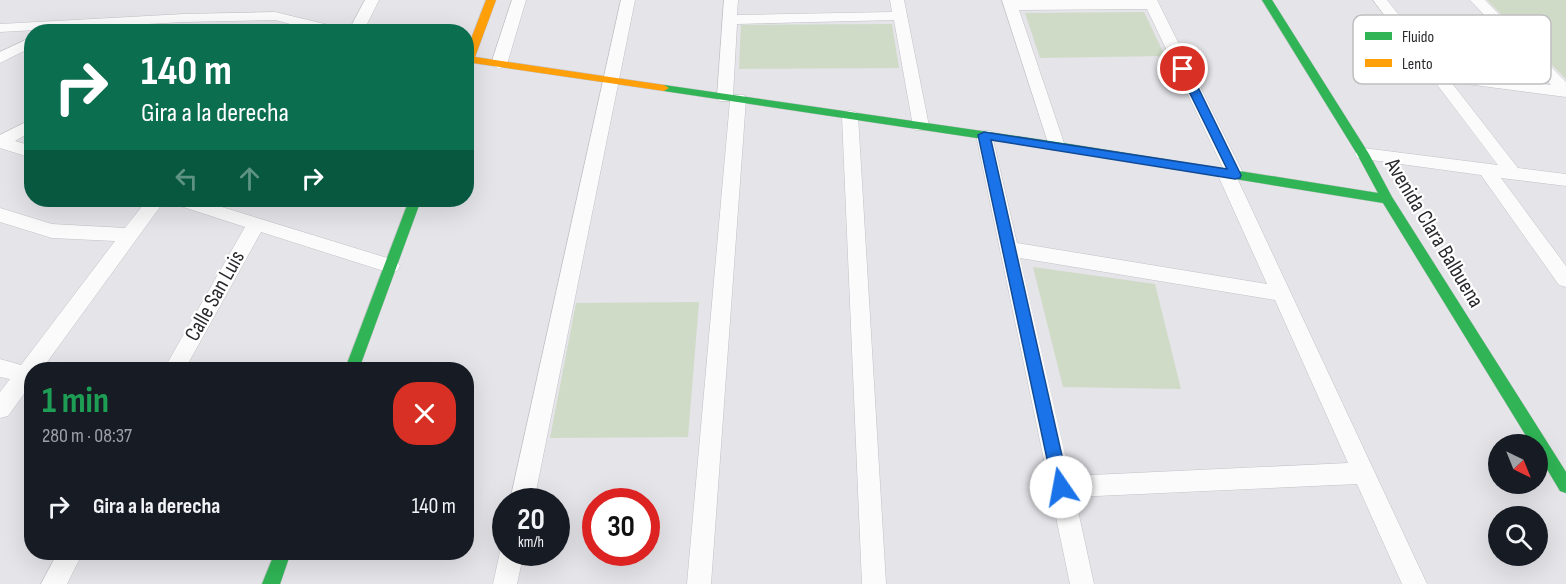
<!DOCTYPE html>
<html lang="es">
<meta charset="utf-8">
<style>
body{margin:0;font-family:"Sofia Sans Condensed",sans-serif;background:#242831;color:#f1f3f6;height:100vh;display:flex;flex-direction:column;font-size:22px;white-space:nowrap}
*{box-sizing:border-box;margin:0}
p{font-size:20px;color:#9ea1a6}
.icon{flex:none;width:33px;height:33px;fill:none;stroke:currentColor;stroke-width:2;stroke-linecap:round;stroke-linejoin:round}
.map{position:relative;flex:1;overflow:hidden}
.drawer{position:absolute;left:24px;top:362px;width:450px;height:198px;display:flex;flex-direction:column;background:#171b24;border-radius:24px;box-shadow:0 6px 24px #0002}
.drawer>*{flex:none}
.guide{position:absolute;left:24px;top:24px;width:450px;height:183px;border-radius:24px;box-shadow:0 6px 24px #0002;background:#0b6e4f;color:#fff;overflow:hidden}
.needle{width:39px;rotate:137deg}
.controls{position:absolute;left:1488px;top:434px;display:grid;gap:12px}
.controls a{display:grid;place-items:center;width:60px;height:60px;border-radius:50%;background:#171b24;box-shadow:0 6px 24px #0002;font-size:30px}
.speed{position:absolute;left:492px;top:488px;display:flex;gap:12px;font-size:30px;font-weight:700;text-align:center}
.speed>*{display:grid;place-content:center;width:78px;height:78px;border-radius:50%;background:#171b24;box-shadow:0 6px 24px #0002;line-height:1}
.speed small{font-size:15px;font-weight:400}
.speed .limit{border:9px solid #d22;background:#fff;color:#111}
.pin{position:absolute;display:grid;place-items:center;width:51px;height:51px;color:#fff;margin:-26px;border:3px solid #fff;border-radius:50%;box-shadow:0 2px 6px #0007}
.me{position:absolute;width:66px;margin:-33px;rotate:348deg;stroke-linejoin:round;filter:drop-shadow(0 0 4px #0008)}
.turn{display:flex;align-items:center;gap:21px;height:126px;padding:0 18px;font-size:27px}
.turn .icon{width:78px;height:78px;stroke-width:2.5}
.turn b{display:block;font-size:42px;line-height:51px}
.lanes{display:flex;align-items:center;height:57px;padding:0 18px;background:#0003;justify-content:center;gap:30px;direction:ltr}
.lanes .off{opacity:.35}
.round{display:grid;place-items:center;flex:none;width:63px;height:63px;border-radius:24px;background:#242831}
.headline{display:flex;align-items:center;justify-content:space-between;height:102px;padding:0 18px}
h1{font-size:36px;font-weight:700;line-height:45px;color:#1e9e55}
ul{padding:0;list-style:none}
li{display:flex;align-items:center;gap:18px;height:84px;padding:0 18px}
li div{flex:1}
li b{display:block;font-size:22px}
li em{font-style:normal}
.map>svg:first-child{display:block}
.green{fill:#cfdbc7}
.lines{fill:none;stroke-linecap:round;stroke-linejoin:round}
.street-casing{stroke:#c2c2c6;stroke-width:1}
.fast-casing{stroke:#c2c2c6;stroke-width:1}
.slow-casing{stroke:#c2c2c6;stroke-width:1}
.street{fill:#fbfbfc;fill-rule:evenodd}
.fast{fill:#30b455;fill-rule:evenodd}
.slow{fill:#ff9f0a;fill-rule:evenodd}
.route{fill:#1a73e8;stroke:#114b97;stroke-width:1.5}
.labels{text-anchor:middle;dominant-baseline:central;stroke-width:4.5;stroke-linejoin:round;paint-order:stroke}
.street-label{font-size:22px;fill:#29282c;stroke:#fff}
.key{fill:#fff;stroke:#bfbec0;stroke-width:1.5}
.key-label{font-size:16px;fill:#29282c}
</style>
<div class="map">
<svg width="1566" height="584" viewBox="0 0 1566 584">
<rect width="100%" height="100%" fill="#e4e4e9"/>
<path class="green" d="M1487,0h79v79z
M1144,12l21,44 -125,2 -15,-45z
M892,24l7,44 -160,1 2,-44z
M1033,267l122,17 26,105 -118,-2z
M699,302l-11,135 -138,1 26,-135z"/>
<g class="lines">
<g class="street-casing">
<path id="street" d="M365,0h14l-16,32h-15z
M512,0h14l-19,64 -8,5 -8,-5z
M621,0h14l-101,501h-24z
M724,0h14l-1,15 155,-3 -2,-12h14l25,126 -2,4h-12l-2,-4 -19,-106 -157,4 -4,71h11l2,4 -35,485h-24l43,-483h-11l-2,-4z
M1002,0h155l87,175 -6,5 189,404h-25l-45,-100 -282,13 19,87h-24l-94,-449 2,-4h12l2,4 25,108 250,41 -50,-111 6,-5 -76,-159 -128,1 46,136 -2,4h-12l-2,-4zM1020,258l255,42 73,163 -278,13z
M1373,0h14l56,71 108,14 -81,-85h15l81,82v15l-115,-15 67,86 48,6v12l-65,-8 65,88v21l-7,-2 -78,-110 -124,-17 -2,-4 2,-4 6,-2 135,17z
M275,12l70,17 2,3h-27l-45,-12 -91,2 -184,10v-8l184,-10z
M32,37v10l-32,16v-11z
M850,111l6,1 2,4 28,468h-24l-20,-468 2,-4z
M32,119v12l-17,10 17,5v12l-32,-10v-13z
M147,200h18l-123,169h-10v14l-24,33 -8,2v-26l10,-13 -10,-2v-18l21,6 94,-124 -63,-3 -52,-16v-14l52,16 73,4z
M171,200h28l198,61 3,5 -3,5 -7,2 -129,-41 -76,137h-21l81,-142 -71,-23z
M506,543v9h18l-7,32h-24l7,-32z
M58,552h25l-16,32h-26z"/>
</g>
<g class="fast-casing">
<path id="fast" d="M1262,0h10l97,154 23,43 174,275v21l-6,-2 -22,-37v-10h-7l-148,-241 -326,-53 -393,-59 -5,-3 5,-3 393,57 321,51 -21,-39z
M409,200h12l-62,169h-14z
M275,552h16l-11,32h-18z"/>
</g>
<g class="slow-casing">
<path id="slow" d="M486,0h10l-21,57 189,28 5,3 -5,3 -191,-28 -3,7 -4,1v-19z"/>
</g>
<use href="#street" class="street"/>
<use href="#fast" class="fast"/>
<use href="#slow" class="slow"/>
</g>
<path class="route" d="M1183,65l6,4 52,106 -1,3 -5,1 -244,-39 78,347 -3,5 -5,3 -6,-3 -2,-5 -75,-352 6,-3 243,37 -49,-100z"/>
<g class="labels">
<g class="street-label">
<text transform="translate(1434 233) rotate(59)">Avenida Clara Balbuena</text>
<text transform="translate(215 296) rotate(-61)">Calle San Luis</text>
</g>
</g>
<rect x="1353" y="15" width="198" height="69" rx="9" class="key"/>
<rect x="1365" y="32" width="27" height="8" fill="#30b455"/>
<rect x="1365" y="59" width="27" height="8" fill="#ff9f0a"/>
<g class="key-label">
<text x="1402" y="42">Fluido</text>
<text x="1402" y="69">Lento</text>
</g>
</svg>
<div class="controls">
<a><svg class="needle" viewBox="-14 -14 28 28"><path d="M0-13l5 13h-10z" fill="#e53935"/><path d="M0 13l5-13h-10z" fill="#9ea1a6"/></svg></a>
<a><svg class="icon" aria-label="search" viewBox="0 0 24 24"><circle cx="10" cy="10" r="6"/><path d="M15 15l6 6"/></svg></a>
</div>
<div class="speed"><div>20<small>km/h</small></div><div class="limit">30</div></div>
<div class="pin" style="left:1183px;top:69px;background:#d93025"><svg class="icon" aria-label="arrive" viewBox="0 0 24 24"><path d="M6 21V4h12l-3 4 3 4H6"/></svg></div>
<svg class="me" style="left:1061px;top:487px" viewBox="-20 -20 40 40"><circle r="19" fill="#fff"/><path d="M0-13L10 11 0 6-10 11z" fill="#1a73e8"/></svg>
<div class="guide">
<div class="turn"><svg class="icon" aria-label="right" viewBox="0 0 24 24"><path d="M7 20v-9h11M14 6l5 5-5 5"/></svg><div><b>140 m</b>Gira a la derecha</div></div>
<div class="lanes"><svg class="icon off" aria-label="left" viewBox="0 0 24 24"><path d="M17 20v-9H6M10 6l-5 5 5 5"/></svg><svg class="icon off" aria-label="ahead" viewBox="0 0 24 24"><path d="M12 20V5M6 11l6-6 6 6"/></svg><svg class="icon" aria-label="right" viewBox="0 0 24 24"><path d="M7 20v-9h11M14 6l5 5-5 5"/></svg></div>
</div>
<section class="drawer">
<div class="headline"><div><h1>1 min</h1><p>280 m · 08:37</p></div><a class="round" style="background:#d93025;color:#fff"><svg class="icon" aria-label="close" viewBox="0 0 24 24"><path d="M6 6l12 12M18 6L6 18"/></svg></a></div>
<ul>
<li><svg class="icon" aria-label="right" viewBox="0 0 24 24"><path d="M7 20v-9h11M14 6l5 5-5 5"/></svg><div><b>Gira a la derecha</b></div><em>140 m</em></li>
</ul>
</section>
</div>
